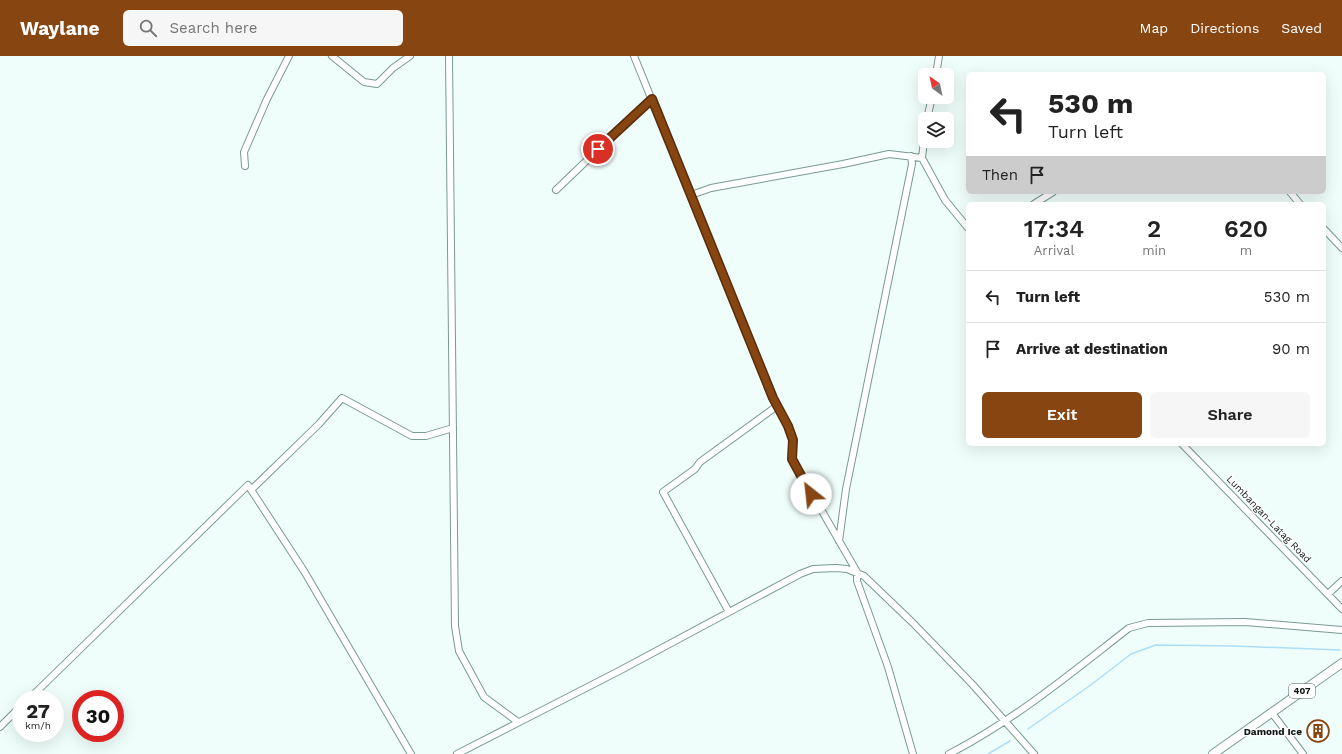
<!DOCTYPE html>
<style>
body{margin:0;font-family:"Work Sans",sans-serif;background:#f6f6f6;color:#222;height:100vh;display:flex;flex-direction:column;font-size:15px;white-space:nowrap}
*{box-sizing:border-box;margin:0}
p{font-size:13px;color:#767676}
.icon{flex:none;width:22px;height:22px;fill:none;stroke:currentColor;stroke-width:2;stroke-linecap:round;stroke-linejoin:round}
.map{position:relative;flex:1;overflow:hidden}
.details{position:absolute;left:966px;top:146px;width:360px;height:244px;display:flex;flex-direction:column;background:#fff;border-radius:6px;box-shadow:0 4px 16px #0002}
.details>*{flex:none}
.top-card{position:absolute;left:966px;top:16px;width:360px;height:122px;border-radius:6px;box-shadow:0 4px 16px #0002;background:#fff;color:#222;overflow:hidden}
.needle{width:26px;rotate:327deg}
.fabs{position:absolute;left:918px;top:12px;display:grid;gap:8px}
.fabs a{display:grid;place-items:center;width:36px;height:36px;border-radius:6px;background:#fff;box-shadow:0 4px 16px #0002;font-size:20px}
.speed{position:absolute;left:12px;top:634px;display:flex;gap:8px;font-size:20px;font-weight:700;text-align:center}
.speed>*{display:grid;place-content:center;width:52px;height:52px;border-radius:50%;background:#fff;box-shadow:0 4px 16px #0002;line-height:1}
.speed small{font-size:10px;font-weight:400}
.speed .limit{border:6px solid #d22;background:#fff;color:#111}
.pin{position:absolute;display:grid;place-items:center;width:34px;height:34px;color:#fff;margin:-17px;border:2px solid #fff;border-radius:50%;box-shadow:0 1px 4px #0007}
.me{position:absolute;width:44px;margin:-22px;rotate:331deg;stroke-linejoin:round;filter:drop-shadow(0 0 3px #0008)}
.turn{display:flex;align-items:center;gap:14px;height:84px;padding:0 16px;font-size:18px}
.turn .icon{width:52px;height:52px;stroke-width:2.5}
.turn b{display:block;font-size:28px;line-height:34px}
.then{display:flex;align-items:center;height:38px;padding:0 16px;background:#0003;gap:8px;font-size:15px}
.eta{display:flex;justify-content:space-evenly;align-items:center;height:68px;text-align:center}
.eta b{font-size:24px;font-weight:600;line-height:28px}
.button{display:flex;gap:8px;margin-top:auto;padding:8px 16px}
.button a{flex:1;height:46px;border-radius:6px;background:#874511;color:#fff;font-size:16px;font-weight:600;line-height:46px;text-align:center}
.button a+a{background:#f6f6f6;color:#222}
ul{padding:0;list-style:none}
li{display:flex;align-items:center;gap:12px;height:52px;padding:0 16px;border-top:1px solid #e0e0e0}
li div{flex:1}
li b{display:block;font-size:15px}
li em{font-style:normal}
header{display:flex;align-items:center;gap:24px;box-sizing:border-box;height:56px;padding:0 20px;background:#874511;color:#fff}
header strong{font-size:19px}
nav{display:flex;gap:22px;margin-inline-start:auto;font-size:14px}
.search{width:280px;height:36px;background:#f6f6f6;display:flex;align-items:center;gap:10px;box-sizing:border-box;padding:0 14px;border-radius:6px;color:#767676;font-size:15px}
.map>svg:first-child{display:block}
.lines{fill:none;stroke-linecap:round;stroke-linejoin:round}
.stream{stroke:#abdef8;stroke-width:1.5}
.minor-casing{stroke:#789a93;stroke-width:8}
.major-casing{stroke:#789a93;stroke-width:10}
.minor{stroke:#fff;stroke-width:6}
.major{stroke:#fff;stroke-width:8}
.route-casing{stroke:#582d0b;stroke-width:10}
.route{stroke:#874511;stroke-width:7}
.labels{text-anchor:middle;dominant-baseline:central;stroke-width:3;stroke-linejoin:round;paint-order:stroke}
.shield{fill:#fff;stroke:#545e5c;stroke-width:1}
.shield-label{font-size:9px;font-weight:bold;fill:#0b1916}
.street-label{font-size:10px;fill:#0b1916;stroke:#fff}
.poi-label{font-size:10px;font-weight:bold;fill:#0b1916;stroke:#fff;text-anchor:end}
</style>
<header>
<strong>Waylane</strong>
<div class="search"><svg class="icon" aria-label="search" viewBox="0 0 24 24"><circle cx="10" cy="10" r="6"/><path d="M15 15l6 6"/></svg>Search here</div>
<nav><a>Map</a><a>Directions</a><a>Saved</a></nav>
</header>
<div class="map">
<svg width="1342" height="698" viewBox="0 0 1342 698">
<rect width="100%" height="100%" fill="#f0fefb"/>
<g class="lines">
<path class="stream" d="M1028,673l60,-42 43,-33 25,-9 78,1 106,4
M988,698l22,-13"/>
<g class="minor-casing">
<path id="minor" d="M332,0l32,26 13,2 16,-16 17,-12
M449,0l6,570 4,25 25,46 34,25
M634,0l139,342 15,28 5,14 -1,19 65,113v9l31,86 25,87
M936,19l3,-19
M927,63l5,-22
M925,76l-3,26 23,42 23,28
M245,110l-1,-14 23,-53 22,-43
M556,134l95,-91
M1290,136l10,12
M691,139l20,-7 132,-24 46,-10 33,4
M1034,148l19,-12
M1324,173l18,19
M1182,388l160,165
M251,434l68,-66 23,-26 70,38h14l27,-8
M839,485l7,-52 66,-325 -1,-8
M1328,538l14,-13
M729,556l-66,-120 32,-23 5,-7 77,-56
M29,643l219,-214 56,86 107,183
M1272,657l31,41
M0,671l21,-21
M457,698l162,-83 181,-97 13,-5 23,-1 11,1 17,7 49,47 60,62 61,69
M949,698c66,-34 122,-81 180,-126l19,-5 97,-1 97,8"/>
</g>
<g class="major-casing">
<path id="major" d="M1213,698l129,-91"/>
</g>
<use href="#minor" class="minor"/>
<use href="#major" class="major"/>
</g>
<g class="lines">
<g class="route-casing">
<path id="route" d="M598,93l54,-50 121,299 15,28 5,14 -1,19 19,35"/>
</g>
<use href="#route" class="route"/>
</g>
<defs>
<g id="building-ring" transform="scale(1.15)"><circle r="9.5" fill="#fff" stroke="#874511" stroke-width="1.5"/><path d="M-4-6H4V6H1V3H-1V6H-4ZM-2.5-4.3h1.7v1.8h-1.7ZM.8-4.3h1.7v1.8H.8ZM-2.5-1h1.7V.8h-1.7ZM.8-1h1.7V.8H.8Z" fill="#874511"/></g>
</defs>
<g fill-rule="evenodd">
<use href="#building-ring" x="1318" y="675"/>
</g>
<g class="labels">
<rect class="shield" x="1289" y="628" width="26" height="14" rx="3"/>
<g class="shield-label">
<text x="1302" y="635">407</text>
</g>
<g class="street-label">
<text transform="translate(1269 463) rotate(46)">Lumbangan-Latag Road</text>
</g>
<g class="poi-label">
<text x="1302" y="675">Damond Ice</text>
</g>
</g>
</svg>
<div class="fabs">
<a><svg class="needle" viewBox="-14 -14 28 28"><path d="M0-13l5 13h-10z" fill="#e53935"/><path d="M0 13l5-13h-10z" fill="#767676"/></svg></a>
<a><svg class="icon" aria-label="layers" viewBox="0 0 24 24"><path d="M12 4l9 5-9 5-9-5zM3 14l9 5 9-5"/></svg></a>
</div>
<div class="speed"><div>27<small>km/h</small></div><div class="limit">30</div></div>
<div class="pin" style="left:598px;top:93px;background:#d93025"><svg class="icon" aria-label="arrive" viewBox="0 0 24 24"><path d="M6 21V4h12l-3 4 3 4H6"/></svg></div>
<svg class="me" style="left:811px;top:438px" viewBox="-20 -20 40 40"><circle r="19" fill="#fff"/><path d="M0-13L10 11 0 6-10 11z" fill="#874511"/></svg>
<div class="top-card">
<div class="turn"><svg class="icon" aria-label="left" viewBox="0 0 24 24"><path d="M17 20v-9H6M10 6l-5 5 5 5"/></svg><div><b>530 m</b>Turn left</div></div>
<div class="then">Then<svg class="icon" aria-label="arrive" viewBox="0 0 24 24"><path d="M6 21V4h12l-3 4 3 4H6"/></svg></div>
</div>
<section class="details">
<div class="eta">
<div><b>17:34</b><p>Arrival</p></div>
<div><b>2</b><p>min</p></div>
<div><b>620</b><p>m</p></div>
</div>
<ul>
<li><svg class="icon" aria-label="left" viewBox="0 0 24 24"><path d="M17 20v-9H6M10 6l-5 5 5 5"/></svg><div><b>Turn left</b></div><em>530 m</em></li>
<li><svg class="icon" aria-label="arrive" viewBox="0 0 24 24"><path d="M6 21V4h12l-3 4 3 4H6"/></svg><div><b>Arrive at destination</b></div><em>90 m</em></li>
</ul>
<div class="button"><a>Exit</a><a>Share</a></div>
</section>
</div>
